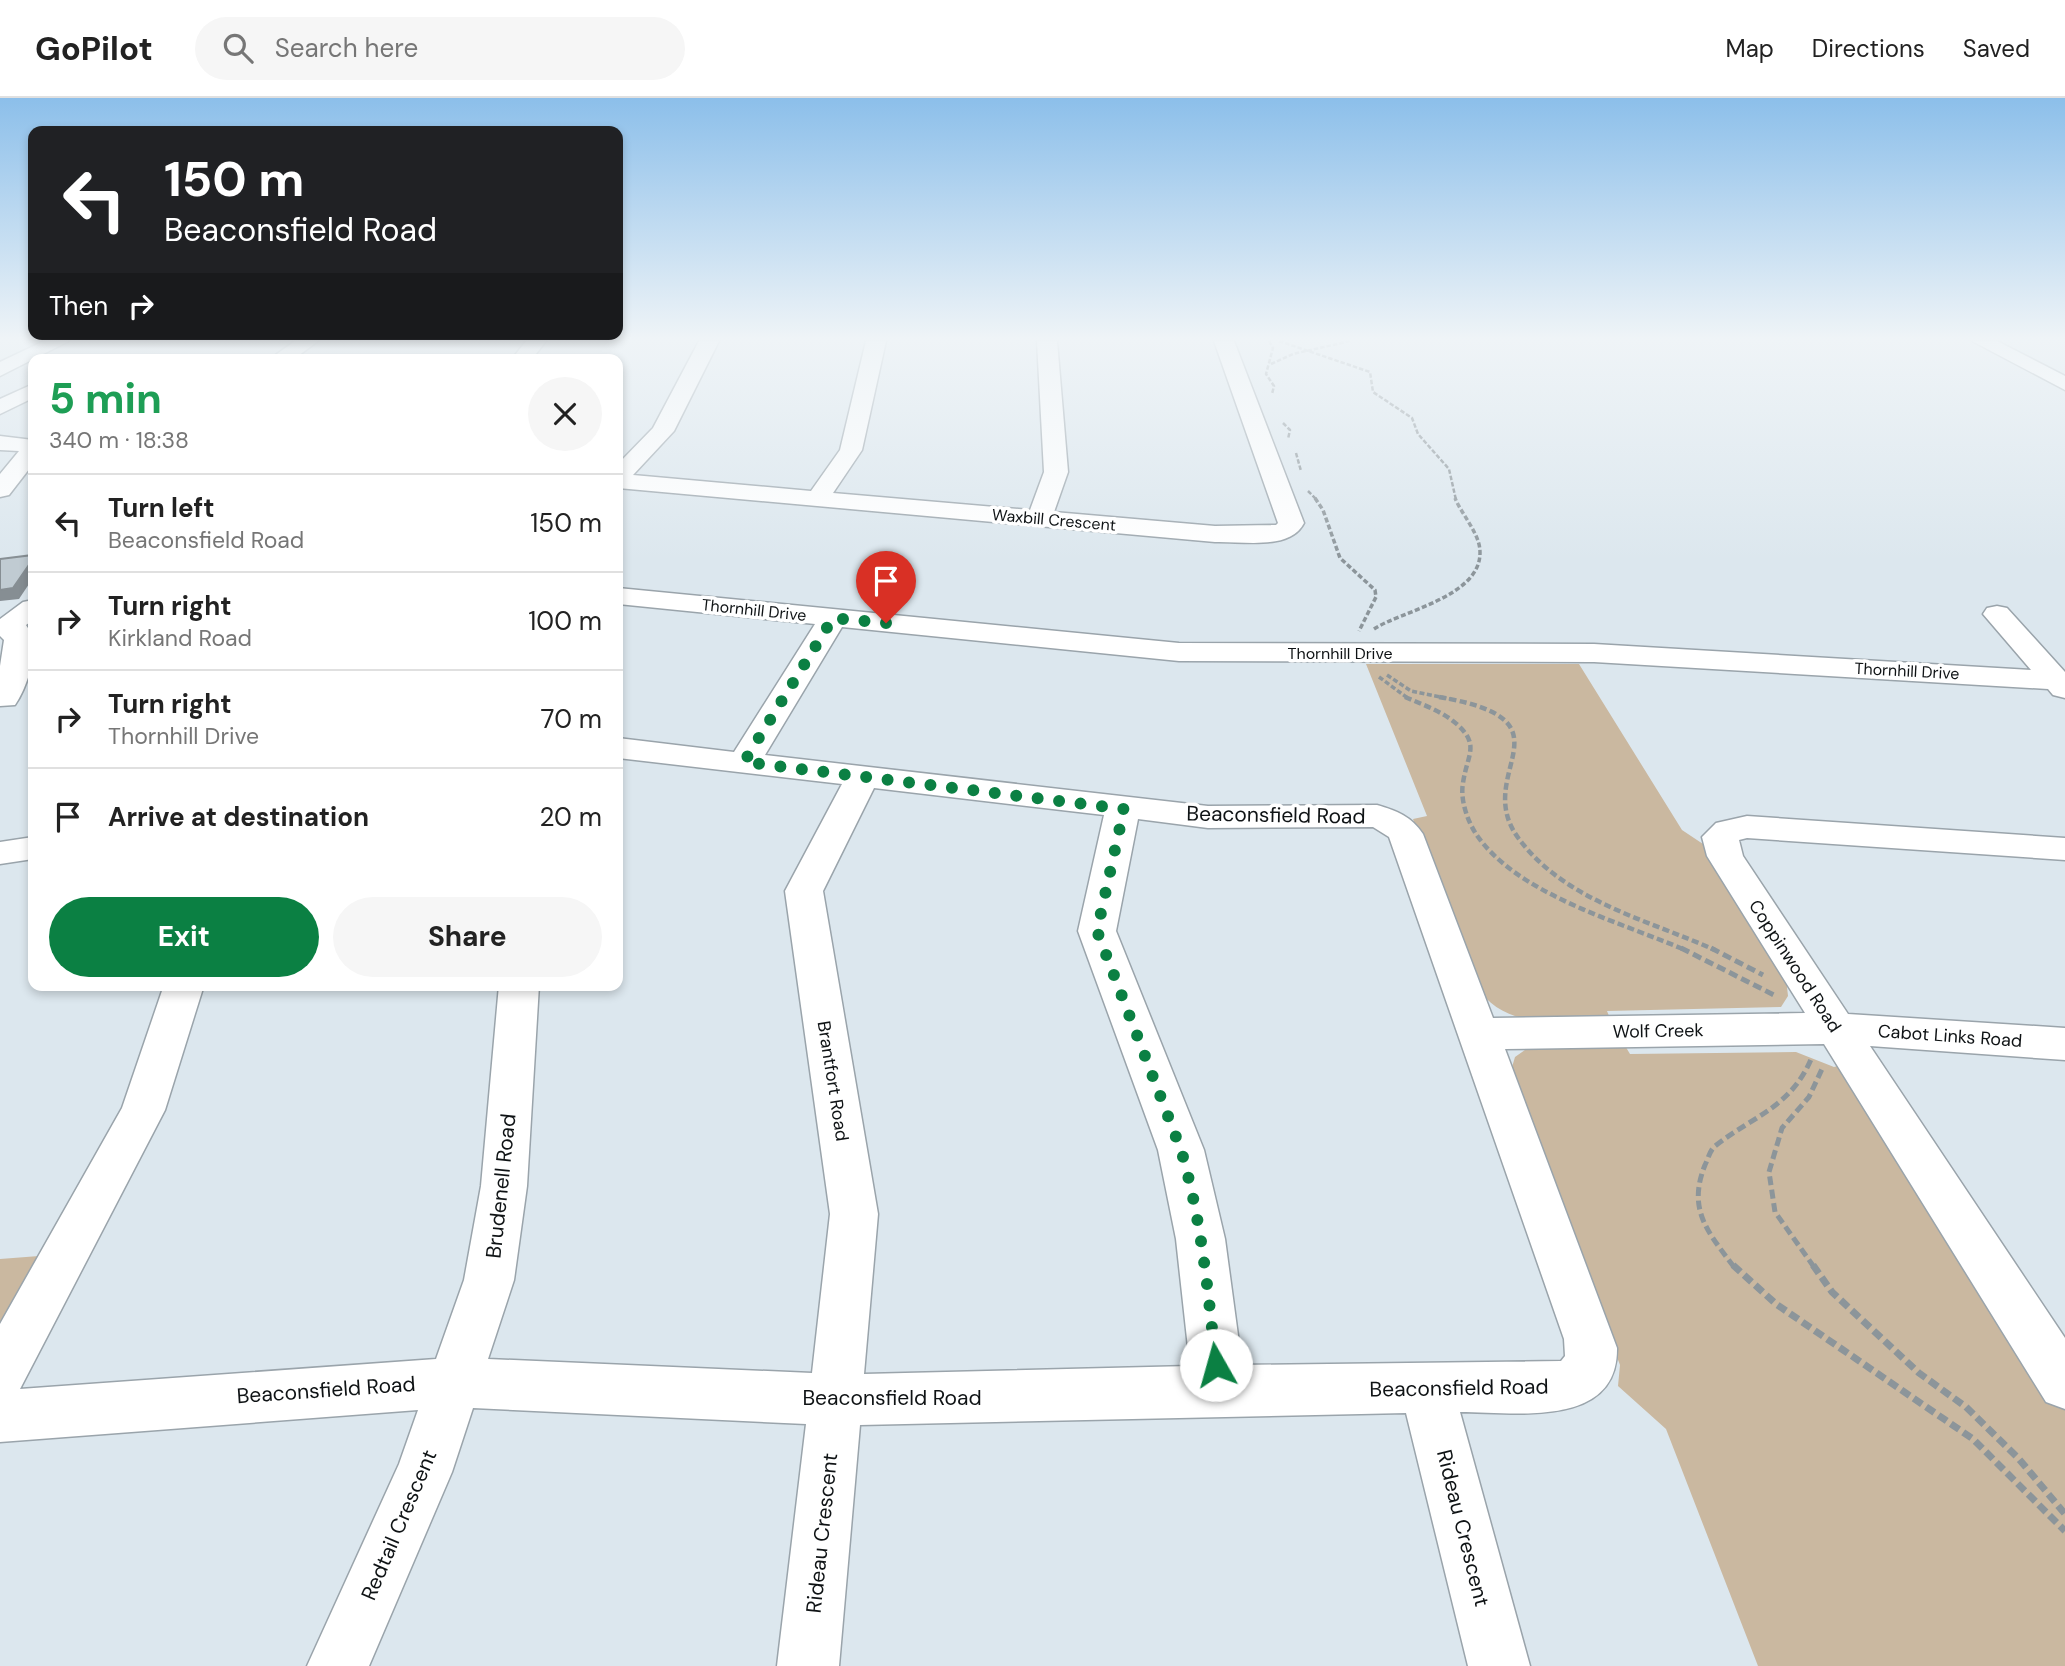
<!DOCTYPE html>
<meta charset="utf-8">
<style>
body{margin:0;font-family:"DM Sans",sans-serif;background:#f6f6f6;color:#222;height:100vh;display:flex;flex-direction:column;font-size:26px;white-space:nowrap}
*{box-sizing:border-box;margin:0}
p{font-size:23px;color:#767676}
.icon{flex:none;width:38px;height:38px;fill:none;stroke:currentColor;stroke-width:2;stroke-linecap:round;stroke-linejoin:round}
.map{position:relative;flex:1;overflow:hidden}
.details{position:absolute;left:28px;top:256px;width:595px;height:637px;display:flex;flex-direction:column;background:#fff;border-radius:14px;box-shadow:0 4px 10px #0003}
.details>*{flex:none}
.top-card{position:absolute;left:28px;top:28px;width:595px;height:214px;border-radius:14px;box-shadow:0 4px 10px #0003;background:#202124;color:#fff;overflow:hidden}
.pin{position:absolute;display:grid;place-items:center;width:60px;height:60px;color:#fff;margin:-72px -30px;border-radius:50% 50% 50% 0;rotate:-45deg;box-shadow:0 0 7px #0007}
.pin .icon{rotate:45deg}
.me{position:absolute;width:77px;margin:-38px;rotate:353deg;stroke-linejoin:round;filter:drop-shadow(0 0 5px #0008)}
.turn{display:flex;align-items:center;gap:24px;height:147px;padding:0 21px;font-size:32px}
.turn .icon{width:91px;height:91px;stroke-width:2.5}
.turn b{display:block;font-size:49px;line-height:60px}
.then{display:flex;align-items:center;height:66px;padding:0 21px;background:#0003;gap:14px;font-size:26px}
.round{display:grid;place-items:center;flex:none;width:74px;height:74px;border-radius:37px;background:#f6f6f6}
.headline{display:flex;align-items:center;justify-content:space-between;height:119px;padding:0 21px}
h1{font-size:42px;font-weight:700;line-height:52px;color:#1e9e55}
.primary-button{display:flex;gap:14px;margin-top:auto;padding:14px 21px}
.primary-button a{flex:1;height:80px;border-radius:42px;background:#0b8043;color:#fff;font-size:28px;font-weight:700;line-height:80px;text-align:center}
.primary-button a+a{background:#f6f6f6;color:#222}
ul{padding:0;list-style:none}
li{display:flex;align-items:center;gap:21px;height:98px;padding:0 21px;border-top:2px solid #e0e0e0}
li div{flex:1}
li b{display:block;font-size:26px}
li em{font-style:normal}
header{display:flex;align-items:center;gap:42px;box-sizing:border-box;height:98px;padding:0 35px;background:#fff;border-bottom:2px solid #e0e0e0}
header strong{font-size:33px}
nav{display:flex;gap:38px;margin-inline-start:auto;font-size:24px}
.search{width:490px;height:63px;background:#f6f6f6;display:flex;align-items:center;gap:18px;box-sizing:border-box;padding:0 24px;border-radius:38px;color:#767676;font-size:26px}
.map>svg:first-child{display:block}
.green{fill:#cab8a0}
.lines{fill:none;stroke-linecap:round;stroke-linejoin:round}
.minor-casing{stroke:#9aa4ab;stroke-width:3}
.path-far4{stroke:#8c959a;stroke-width:2.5;stroke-dasharray:4.5 2;stroke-linecap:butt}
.path-far3{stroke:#8c959a;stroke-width:3.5;stroke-dasharray:5 2.5;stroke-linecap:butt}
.path-far2{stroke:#8c959a;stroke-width:4.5;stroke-dasharray:7 3.5;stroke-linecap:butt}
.path-far1{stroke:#8c959a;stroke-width:5;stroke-dasharray:9 4.5;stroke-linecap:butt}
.path{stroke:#8c959a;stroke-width:7;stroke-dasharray:10 5;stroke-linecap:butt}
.minor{fill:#fff;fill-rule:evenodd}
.shaded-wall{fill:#868e93}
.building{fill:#c0cbd2;stroke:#868e93;stroke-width:2}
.route{stroke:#0b8043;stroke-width:12;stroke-dasharray:0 21.6}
.labels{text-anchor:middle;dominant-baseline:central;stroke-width:7;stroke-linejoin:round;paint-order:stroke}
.far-street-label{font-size:16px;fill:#0f1315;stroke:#fff}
.street-label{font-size:18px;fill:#0f1315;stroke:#fff}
.near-street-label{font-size:21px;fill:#0f1315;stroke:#fff}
</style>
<header>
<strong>GoPilot</strong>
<div class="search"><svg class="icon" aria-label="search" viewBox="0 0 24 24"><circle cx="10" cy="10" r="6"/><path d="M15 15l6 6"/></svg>Search here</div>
<nav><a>Map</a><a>Directions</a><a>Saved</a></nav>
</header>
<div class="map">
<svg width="2065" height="1568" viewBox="0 0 2065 1568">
<rect width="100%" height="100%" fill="#dce7ee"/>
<path class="green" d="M1366,566h213l103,166 21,14 93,144 -9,-1 1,9 -7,11 -174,4 4,10c-51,-1 -104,12 -136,-36l-62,-166 14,-3z
M1624,946l6,10 166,-2 38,15 7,-2 224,342v259h-307l-92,-237 -48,-43 2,-21 -110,-291 5,-17 14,-10z
M52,1157l-52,94v-90z"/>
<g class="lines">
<g class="minor-casing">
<path id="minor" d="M44,243h25l-69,35v-14z
M295,243h23l-24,18h-24z
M526,243h20l-14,18h-20z
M699,243h20l-45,90 -41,44 178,16 29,-41 26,-109h20l-24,109 -29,43 197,17 14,-38 -7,-131h20l11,131 -14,40 161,14 61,-1 2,-2 -64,-182h20l70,182c-14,28 -62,18 -89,19l-597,-54v-24l35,-36z
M1972,243h25l68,35v14z
M33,286v14l-33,16v-15z
M0,338l33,4v24l-24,31 -9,2v-23l19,-23 -19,-1z
M618,490l561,55 415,1 437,26 -48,-56 4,-6 10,-2 10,2 58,64v26l-12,-3 -5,-6 -454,-27 -415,-1 -337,-34 -77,128 443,51 169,-1c20,6 34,11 46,29l70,184 312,-5 -98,-157 -5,-19 14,-14 31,-7 318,22v22l-318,-22 -8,2 4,16 105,158 217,14v32l-195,-14 195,292v71l-19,-7 -222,-358 -319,5 112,299c1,81 -103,64 -157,64l70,254h-62l-62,-253 -546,12 -21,241h-62l29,-242 -333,-16 -21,64 -83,194h-62l92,-202 19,-54 -418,32v-118l122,-216 42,-123h40l-39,125 -145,279 416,-30 28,-79 17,-94 18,-201h40l-12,201 -13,94 -26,79 324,14 18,-159 -45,-323 57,-107 -224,-26v-20l116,14 81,-128 -197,-20zM874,690l230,27 -26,116 80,219 18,89 14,127 -326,8 14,-160 -55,-323zM1138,721l70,9 165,-1 16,10 175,502 1,17 -4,5 -319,4 -17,-126 -21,-89 -88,-219z
M33,502v20l-7,5c2,4 7,8 7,14 3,20 -7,50 -18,66l-15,1v-40l4,-26 -4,-4v-17l23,-17z
M33,739v22l-33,5v-22z"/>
</g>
<path class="path-far4" d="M1269,243l4,7 -7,26 8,12 -2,8
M1279,243l91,31 3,20 39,26 6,16 31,35 7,31
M1271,266l22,-10 57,-13
M1283,325l7,7 -2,9
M1296,355l5,18
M1308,393l9,9"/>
<path class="path-far3" d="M1315,400l8,12 17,48 35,32 1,7 -17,34
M1374,531c27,-18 107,-32 106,-77 0,-18 -18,-37 -25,-54
M1387,577l24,16 39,8
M1379,579l30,22"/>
<path class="path-far2" d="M1405,599c16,7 34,13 48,24 29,23 14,33 10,62 -3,16 4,37 13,51 41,61 145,88 209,116
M1439,599c142,24 30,76 80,142 46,62 129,81 196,111"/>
<path class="path-far1" d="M1681,850l95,48
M1711,850l52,27
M1734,1169c-26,-35 -47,-57 -29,-102 3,-6 5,-15 10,-19 39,-31 76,-38 97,-89
M1814,1169l-39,-55 -6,-40 13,-44 27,-31 13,-28"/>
<path class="path" d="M1733,1167l43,39 197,135 92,92
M1813,1167l19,27 87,81 47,34 53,52 46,55"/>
<use href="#minor" class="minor"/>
</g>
<path class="shaded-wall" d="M33,461v19l-14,21 -19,2v-11z"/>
<path class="building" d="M33,457v4l-20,29 -13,2v-31z"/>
<linearGradient id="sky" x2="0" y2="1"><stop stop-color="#8cbfea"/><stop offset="0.52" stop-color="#eff4f7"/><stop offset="1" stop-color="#eff4f7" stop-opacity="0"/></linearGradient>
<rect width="2065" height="463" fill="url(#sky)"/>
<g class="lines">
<path class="route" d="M886,525l-53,-5 -89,144 380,47 -27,122 84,219c21,71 27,143 35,215"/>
</g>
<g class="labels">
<g class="far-street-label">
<text transform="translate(1054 422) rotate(5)">Waxbill Crescent</text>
<text transform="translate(754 512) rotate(6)">Thornhill Drive</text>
<text x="1340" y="555">Thornhill Drive</text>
<text transform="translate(1907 573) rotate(3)">Thornhill Drive</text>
</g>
<g class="street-label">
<text transform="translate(1795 868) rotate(57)">Coppinwood Road</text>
<text transform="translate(1658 933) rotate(-1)">Wolf Creek</text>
<text transform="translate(1950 938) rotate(4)">Cabot Links Road</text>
<text transform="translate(833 983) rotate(81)">Brantfort Road</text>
</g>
<g class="near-street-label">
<text transform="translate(1276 717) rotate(1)">Beaconsfield Road</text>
<text transform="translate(501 1088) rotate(-84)">Brudenell Road</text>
<text transform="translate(1459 1290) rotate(-1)">Beaconsfield Road</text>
<text transform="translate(326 1292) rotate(-4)">Beaconsfield Road</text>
<text x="892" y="1300">Beaconsfield Road</text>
<text transform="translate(399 1427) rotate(-67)">Redtail Crescent</text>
<text transform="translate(1463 1430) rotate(76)">Rideau Crescent</text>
<text transform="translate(822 1435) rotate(-84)">Rideau Crescent</text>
</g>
</g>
</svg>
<div class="pin" style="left:886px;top:525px;background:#d93025"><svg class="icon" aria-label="arrive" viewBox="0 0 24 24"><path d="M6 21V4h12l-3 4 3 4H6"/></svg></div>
<svg class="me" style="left:1216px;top:1267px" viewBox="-20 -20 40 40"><circle r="19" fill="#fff"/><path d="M0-13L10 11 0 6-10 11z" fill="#0b8043"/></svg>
<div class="top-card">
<div class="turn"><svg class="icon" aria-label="left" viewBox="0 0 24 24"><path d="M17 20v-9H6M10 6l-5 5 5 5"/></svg><div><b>150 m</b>Beaconsfield Road</div></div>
<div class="then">Then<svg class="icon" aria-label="right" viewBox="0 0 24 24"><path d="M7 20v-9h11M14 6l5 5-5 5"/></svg></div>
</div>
<section class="details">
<div class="headline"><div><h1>5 min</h1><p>340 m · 18:38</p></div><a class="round"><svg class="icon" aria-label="close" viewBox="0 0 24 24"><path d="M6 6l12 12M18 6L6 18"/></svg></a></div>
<ul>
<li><svg class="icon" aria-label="left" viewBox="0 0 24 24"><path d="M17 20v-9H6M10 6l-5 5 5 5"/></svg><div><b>Turn left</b><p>Beaconsfield Road</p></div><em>150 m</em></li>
<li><svg class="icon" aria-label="right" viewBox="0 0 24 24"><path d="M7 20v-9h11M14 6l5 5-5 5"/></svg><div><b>Turn right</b><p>Kirkland Road</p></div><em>100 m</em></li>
<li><svg class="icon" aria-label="right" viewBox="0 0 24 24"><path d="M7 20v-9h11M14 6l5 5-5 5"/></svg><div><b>Turn right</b><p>Thornhill Drive</p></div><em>70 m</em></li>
<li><svg class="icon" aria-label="arrive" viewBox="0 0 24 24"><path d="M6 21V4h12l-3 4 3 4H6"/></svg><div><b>Arrive at destination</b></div><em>20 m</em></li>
</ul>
<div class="primary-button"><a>Exit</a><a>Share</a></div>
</section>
</div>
